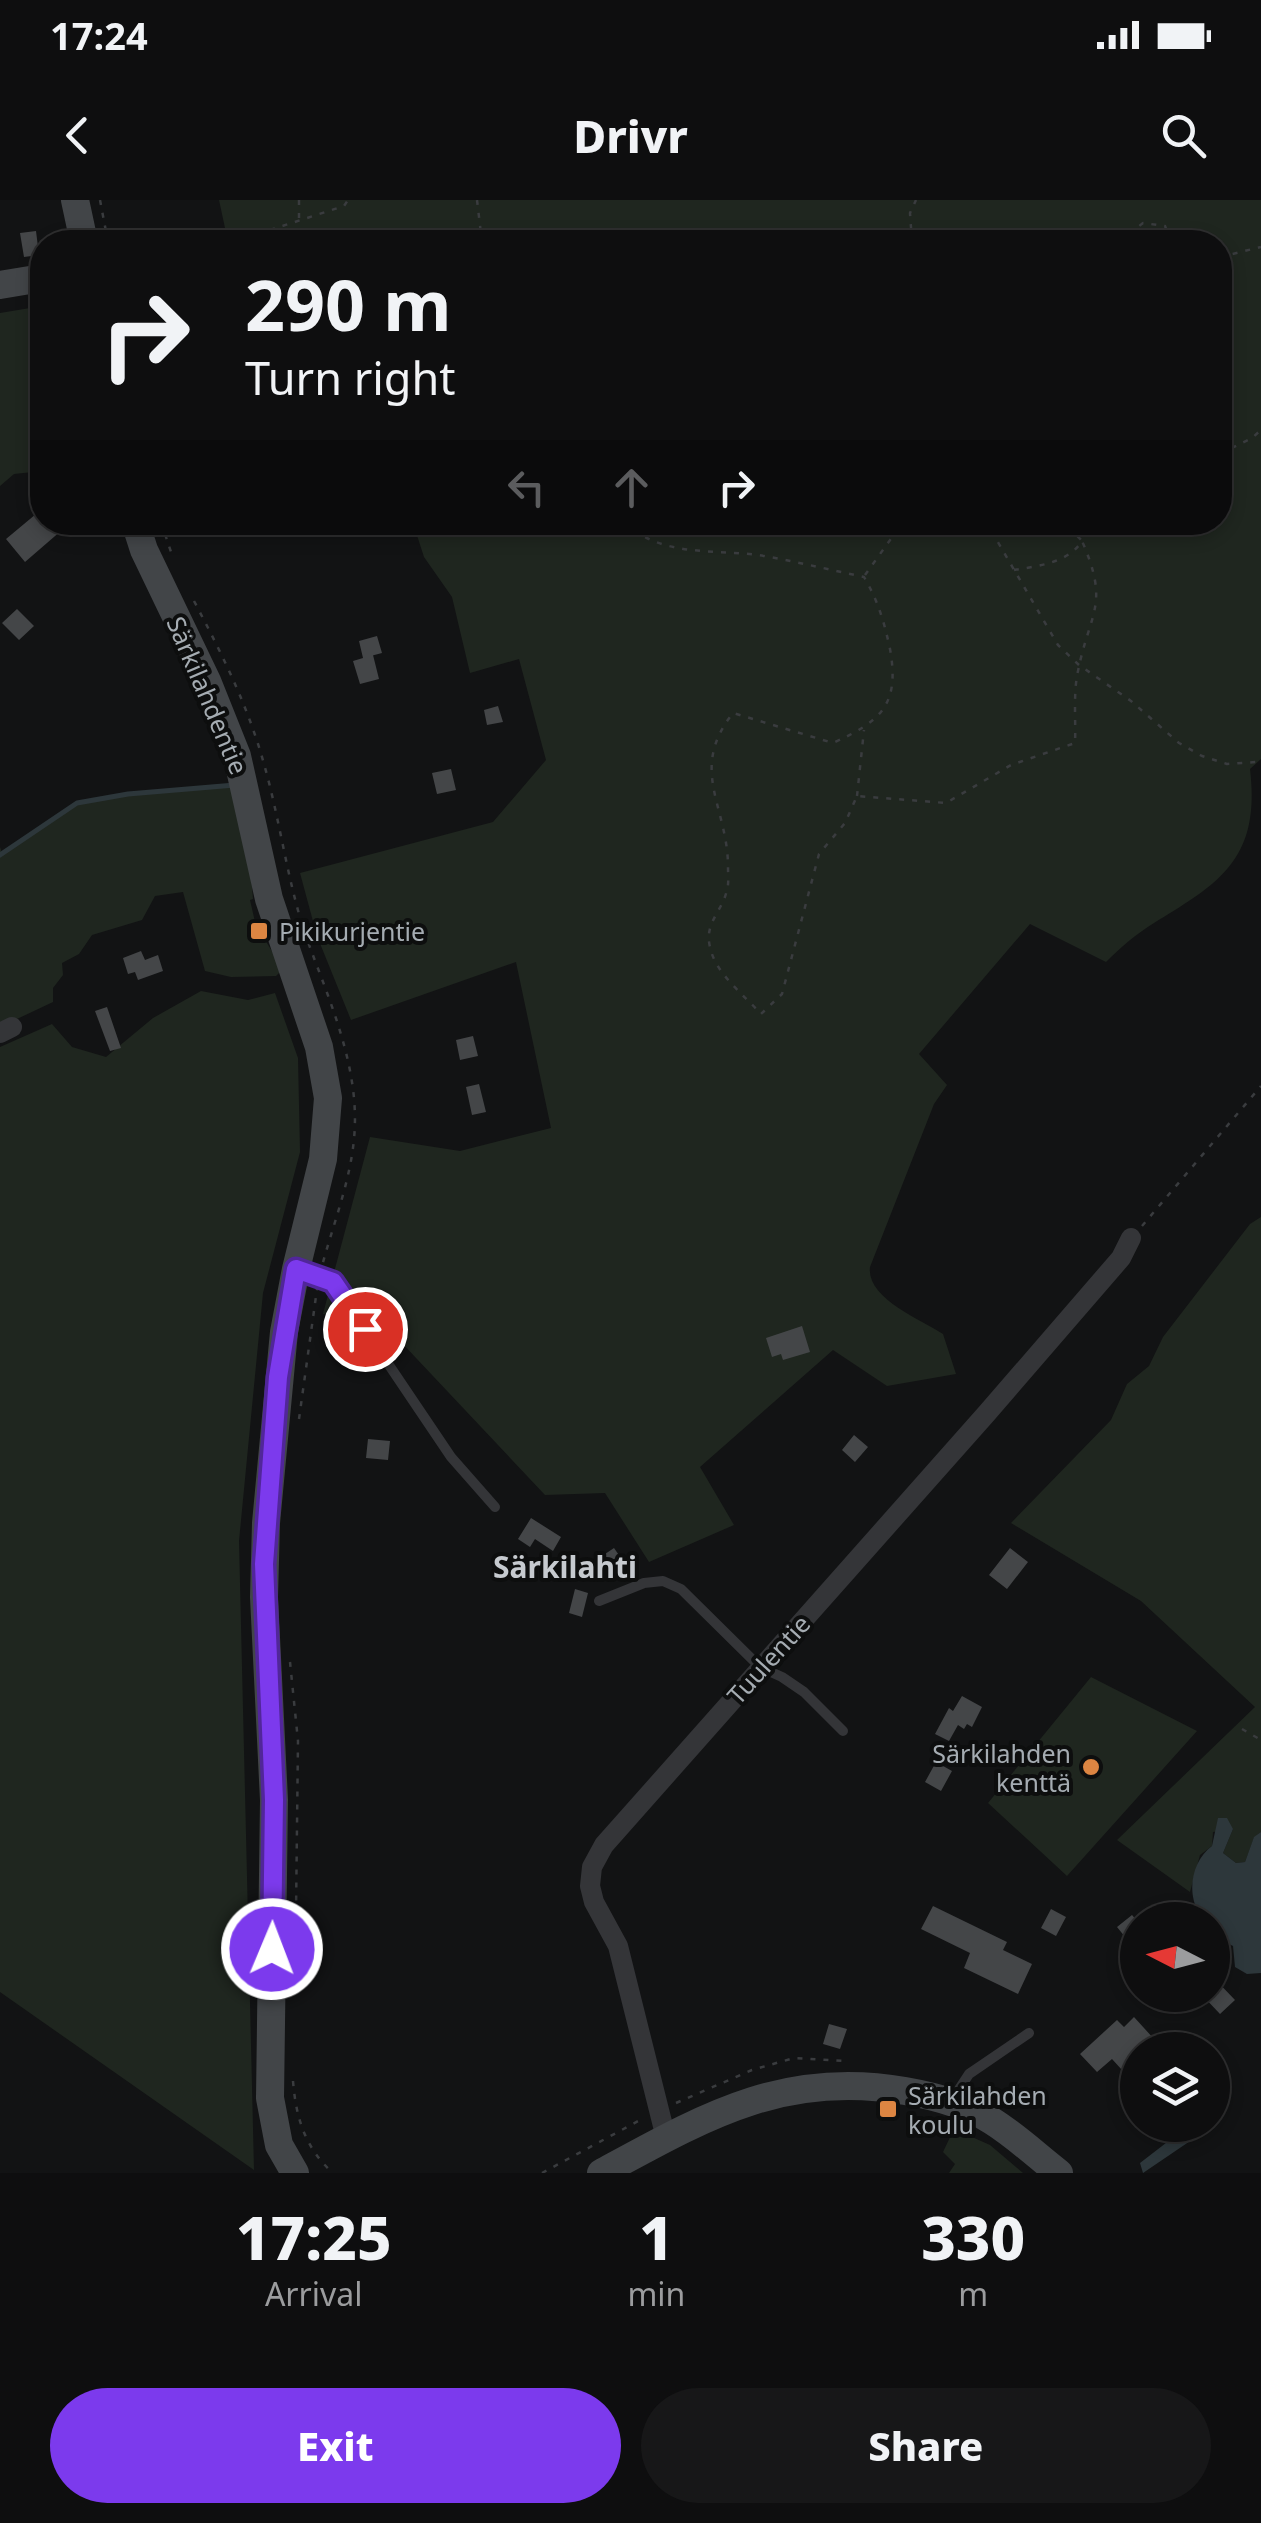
<!DOCTYPE html>
<meta charset="utf-8">
<style>
body{margin:0;font-family:"Noto Sans",sans-serif;background:#171718;color:#f1f3f6;height:100vh;display:flex;flex-direction:column;font-size:38px;white-space:nowrap}
*{box-sizing:border-box;margin:0}
p{font-size:32px;color:#9b9c9e}
.icon{flex:none;width:55px;height:55px;fill:none;stroke:currentColor;stroke-width:2;stroke-linecap:round;stroke-linejoin:round}
.map{position:relative;height:1973px;overflow:hidden}
.side{display:flex;flex-direction:column;background:#0e0e0f;flex:1}
.side>*{flex:none}
.guide{position:absolute;left:30px;top:30px;width:1202px;height:305px;border-radius:40px;box-shadow:0 5px 15px #0003,0 0 0 2px #2e2e2f;background:#0e0e0f;color:#f1f3f6;overflow:hidden}
.needle{width:65px;rotate:276deg}
.tools{position:absolute;left:1120px;top:1702px;display:grid;gap:20px}
.tools a{display:grid;place-items:center;width:110px;height:110px;border-radius:50%;background:#0e0e0f;box-shadow:0 5px 15px #0003,0 0 0 2px #2e2e2f;font-size:50px}
.pin{position:absolute;display:grid;place-items:center;width:85px;height:85px;color:#fff;margin:-42px;border:5px solid #fff;border-radius:50%;box-shadow:0 2px 10px #0007}
.me{position:absolute;width:110px;margin:-55px;rotate:1deg;stroke-linejoin:round;filter:drop-shadow(0 0 8px #0008)}
.turn{display:flex;align-items:center;gap:35px;height:210px;padding:0 50px;font-size:45px}
.turn .icon{width:130px;height:130px;stroke-width:2.5}
.turn b{display:block;font-size:70px;line-height:85px}
.lanes{display:flex;align-items:center;height:95px;padding:0 50px;background:#0003;justify-content:center;gap:50px;direction:ltr}
.lanes .off{opacity:.35}
.eta{display:flex;justify-content:space-evenly;align-items:center;height:170px;text-align:center}
.eta b{font-size:60px;font-weight:800;line-height:70px}
.primary-button{display:flex;gap:20px;margin-top:auto;padding:20px 50px}
.primary-button a{flex:1;height:115px;border-radius:60px;background:#7c3aed;color:#fff;font-size:40px;font-weight:800;line-height:115px;text-align:center}
.primary-button a+a{background:#171718;color:#f1f3f6}
.status{display:flex;justify-content:space-between;align-items:center;height:70px;padding:0 50px;background:#0e0e0f;direction:ltr}
.status svg{height:28px;fill:currentColor}
header{display:flex;justify-content:space-between;align-items:center;height:130px;padding:0 50px;background:#0e0e0f;font-size:45px;font-weight:800}
.map>svg:first-child{display:block}
.green{fill:#1f261f}
.water{fill:#2d373b}
.lines{fill:none;stroke-linecap:round;stroke-linejoin:round}
.stream{stroke:#2d373b;stroke-width:5}
.building{fill:#444648}
.path{stroke:#3a3c3f;stroke-width:2.5;stroke-dasharray:5 8;stroke-linecap:butt}
.lane{stroke:#343538;stroke-width:10}
.street{stroke:#343538;stroke-width:20}
.secondary{stroke:#424548;stroke-width:28}
.route-casing{stroke:#51269a;stroke-width:25}
.route{stroke:#7c3aed;stroke-width:18}
.poi-dot{fill:#dc8542;stroke:#0d0e0e;stroke-width:4}
.labels{text-anchor:middle;dominant-baseline:central;stroke-width:8;stroke-linejoin:round;paint-order:stroke}
.street-label{font-size:25px;fill:#a5acb2;stroke:#0d0e0e}
.poi-label{font-size:25px;fill:#a5acb2;stroke:#0d0e0e;text-anchor:start}
.quarter-label{font-size:30px;font-weight:bold;fill:#c6cacf;stroke:#0d0e0e}
</style>
<div class="status"><b>17:24</b><svg viewBox="0 0 49 12"><path d="M0 12V9h3v3zM5 12V6h3v6zM10 12V3h3v9zM15 12V0h3v12zM26 1h20v11H26zM47 4h2v5h-2z"/></svg></div>
<header><svg class="icon" aria-label="back" viewBox="0 0 24 24"><path d="M15 5l-7 7 7 7"/></svg>Drivr<svg class="icon" aria-label="search" viewBox="0 0 24 24"><circle cx="10" cy="10" r="6"/><path d="M15 15l6 6"/></svg></header>
<div class="map">
<svg width="1261" height="1973" viewBox="0 0 1261 1973">
<rect width="100%" height="100%" fill="#121314"/>
<path class="green" d="M219,0h1042v559l-11,10c11,92 -33,115 -96,154 -18,11 -33,24 -48,39l-76,-38 -111,130 28,31 -13,19 -64,163c-4,31 50,52 73,67l13,40 -69,12 -54,-36 -133,117 34,58 -85,37 -44,-69 -60,2 -161,-171 -61,-10 47,-177 90,14 91,-23 -35,-166 -165,58 -34,-84 -17,-63 193,-51 53,-62 -27,-101 -49,14 -18,-76 -28,-40 -11,-34 807,-1v-280h-992z
M42,106v165l-28,3 -14,12v-173z
M236,585l13,65 4,49 -3,1 8,35h4l16,26 2,11 -4,4 -45,1 -26,-6 -22,-79 -28,4 -13,24 -50,15 -13,19 -17,9 1,12 -10,13v14l-53,25v-180l2,6 75,-50 51,-9z
M201,791l47,9 27,-7 23,65 2,94 -37,141 -24,248 15,629 -254,-178v-945l52,-23 20,23 34,10 47,-39z
M1261,1017v615l-7,6 -9,24 -9,1 -13,-10 10,-24 -20,3 -1,14 -12,9 -10,37 -73,-52 138,-133 -114,-106 -130,-78 100,-103 16,-36 22,-18 14,-29 87,-113z
M1091,1477l106,54 -130,145 -79,-73z
M954,1929l36,16 33,28h-74l6,-9 -12,-12z"/>
<path class="water" d="M1218,1618h9l6,11 -10,24 13,10 9,-1 9,-25 7,-5v141l-14,1 -12,-7 -2,-21 -10,-5 -10,-12 -1,-9h-8c-19,-21 -14,-58 8,-74z
M1188,1926l5,2 3,9 -53,36 -3,-10z"/>
<g class="lines">
<path class="stream" d="M0,655l77,-52 51,-9 107,-9"/>
</g>
<path class="building" d="M36,31l3,24 -15,2 -4,-24z
M42,309v13h14l6,8 -37,32 -19,-23z
M17,409l17,17 -15,14 -17,-17z
M377,436l5,17 -19,5 -4,-17z
M373,455l6,24 -19,5 -7,-23z
M498,506l5,16 -16,3 -3,-15z
M451,569l5,21 -19,4 -5,-21z
M141,751l4,9 13,-5 5,16 -25,9 -3,-8 -7,2 -5,-16z
M107,807l14,41 -11,3 -15,-40z
M473,836l5,20 -18,4 -4,-20z
M479,884l7,28 -14,3 -6,-28z
M802,1126l8,26 -27,8 -2,-6 -9,3 -6,-19z
M854,1235l14,12 -13,15 -13,-12z
M368,1239l22,2 -2,19 -22,-2z
M531,1318l30,19 -8,14 -18,-12 -5,8 -12,-8z
M614,1348l11,16 -18,13 -11,-17z
M1010,1348l18,14 -21,27 -18,-14z
M575,1389l13,4 -6,24 -13,-4z
M962,1496l20,11 -10,20 -5,-3 -3,5 -6,-4 -9,16 -14,-7 14,-26 4,3z
M936,1562l16,9 -11,20 -16,-9z
M933,1706l74,36 -4,8 29,14 -14,30 -54,-26 6,-15 -49,-24z
M1051,1709l15,8 -10,19 -15,-8z
M1132,1715l6,7v31l-21,-26z
M1212,1776l23,24 -15,14 -18,-19h10z
M1134,1817l30,33h-26v6l-16,14 -10,-11 -15,13 -17,-18 37,-34 7,7z
M829,1824l18,5 -7,20 -17,-5z"/>
<g class="lines">
<path class="path" d="M100,0l8,42
M299,0v20
M477,0l5,42
M233,42l111,-36 4,-6
M912,42l-2,-29 6,-13
M1119,42l24,-19 22,3 6,16
M1220,57l41,-10
M1220,254l32,-16 9,-8
M161,322l12,36
M624,322c39,37 92,26 140,34 34,6 67,14 100,21 14,24 20,44 26,72 10,56 -9,72 -57,94l-100,-30c-45,57 -5,93 -5,154 0,7 1,17 -1,23 -5,22 -23,33 -17,57 5,26 34,48 51,67l21,-20 37,-140 26,-31 12,-27 89,7 65,-38 64,-22c1,-23 -2,-50 3,-72 12,-60 32,-66 4,-130l6,-19
M982,322l10,10 66,113 21,20 52,36 48,42 23,13 25,8 30,-2
M1014,370c24,-4 54,-7 68,-29l-18,-19
M865,375l38,-53
M194,401c28,53 54,105 70,163 14,49 21,100 35,150
M857,596l7,-66
M304,731c24,67 57,136 50,208 -4,43 -21,86 -32,127
M1142,1026l119,-140
M299,1219l18,-130
M290,1462l8,79 -3,257
M1242,1529l19,11
M293,1881c3,37 12,67 40,92
M676,1903l76,-33 42,-12 52,3
M542,1973l100,-54"/>
<path class="lane" d="M299,1070l34,12 118,175 44,50
M599,1401l45,-18 19,-2 18,8 79,78 22,10 22,15 39,39
M952,1900l17,-26 60,-41"/>
<path class="street" d="M0,833l12,-6
M666,1938l-48,-192 -24,-44 -4,-16 2,-19 12,-22 383,-432 134,-155 10,-20"/>
<path class="secondary" d="M75,0l9,42
M0,85l42,-7
M135,322l9,28 63,131 30,75 32,143 50,148 9,51 -5,61 -27,110 -12,63 -18,191 -2,74 10,203 -4,298 9,47 16,28
M601,1973c103,-56 182,-103 304,-82 29,5 62,14 87,30 24,15 45,35 67,52"/>
</g>
<g class="lines">
<g class="route-casing">
<path id="route" d="M272,1749l2,-149 -10,-236 14,-187 18,-108 37,13 32,47"/>
</g>
<use href="#route" class="route"/>
</g>
<g class="poi-dot">
<rect x="249" y="721" width="20" height="20" rx="5"/>
<circle cx="1091" cy="1567" r="10"/>
<rect x="878" y="1899" width="20" height="20" rx="5"/>
</g>
<g class="labels">
<g class="street-label">
<text transform="translate(208 495) rotate(67)">Särkilahdentie</text>
<text transform="translate(768 1459) rotate(-48)">Tuulentie</text>
</g>
<g class="poi-label">
<text x="279" y="731">Pikikurjentie</text>
<text x="1071" y="1553" text-anchor="end">Särkilahden<tspan x="1071" dy="29">kenttä</tspan></text>
<text x="908" y="1895">Särkilahden<tspan x="908" dy="29">koulu</tspan></text>
</g>
<g class="quarter-label">
<text x="565" y="1366">Särkilahti</text>
</g>
</g>
</svg>
<div class="tools">
<a><svg class="needle" viewBox="-14 -14 28 28"><path d="M0-13l5 13h-10z" fill="#e53935"/><path d="M0 13l5-13h-10z" fill="#9b9c9e"/></svg></a>
<a><svg class="icon" aria-label="layers" viewBox="0 0 24 24"><path d="M12 4l9 5-9 5-9-5zM3 14l9 5 9-5"/></svg></a>
</div>
<div class="pin" style="left:365px;top:1129px;background:#d93025"><svg class="icon" aria-label="arrive" viewBox="0 0 24 24"><path d="M6 21V4h12l-3 4 3 4H6"/></svg></div>
<svg class="me" style="left:272px;top:1749px" viewBox="-20 -20 40 40"><circle r="17" fill="#7c3aed" stroke="#fff" stroke-width="3"/><path d="M0-11L8 9 0 5-8 9z" fill="#fff"/></svg>
<div class="guide">
<div class="turn"><svg class="icon" aria-label="right" viewBox="0 0 24 24"><path d="M7 20v-9h11M14 6l5 5-5 5"/></svg><div><b>290 m</b>Turn right</div></div>
<div class="lanes"><svg class="icon off" aria-label="left" viewBox="0 0 24 24"><path d="M17 20v-9H6M10 6l-5 5 5 5"/></svg><svg class="icon off" aria-label="ahead" viewBox="0 0 24 24"><path d="M12 20V5M6 11l6-6 6 6"/></svg><svg class="icon" aria-label="right" viewBox="0 0 24 24"><path d="M7 20v-9h11M14 6l5 5-5 5"/></svg></div>
</div>
</div>
<section class="side">
<div class="eta">
<div><b>17:25</b><p>Arrival</p></div>
<div><b>1</b><p>min</p></div>
<div><b>330</b><p>m</p></div>
</div>
<div class="primary-button"><a>Exit</a><a>Share</a></div>
</section>
